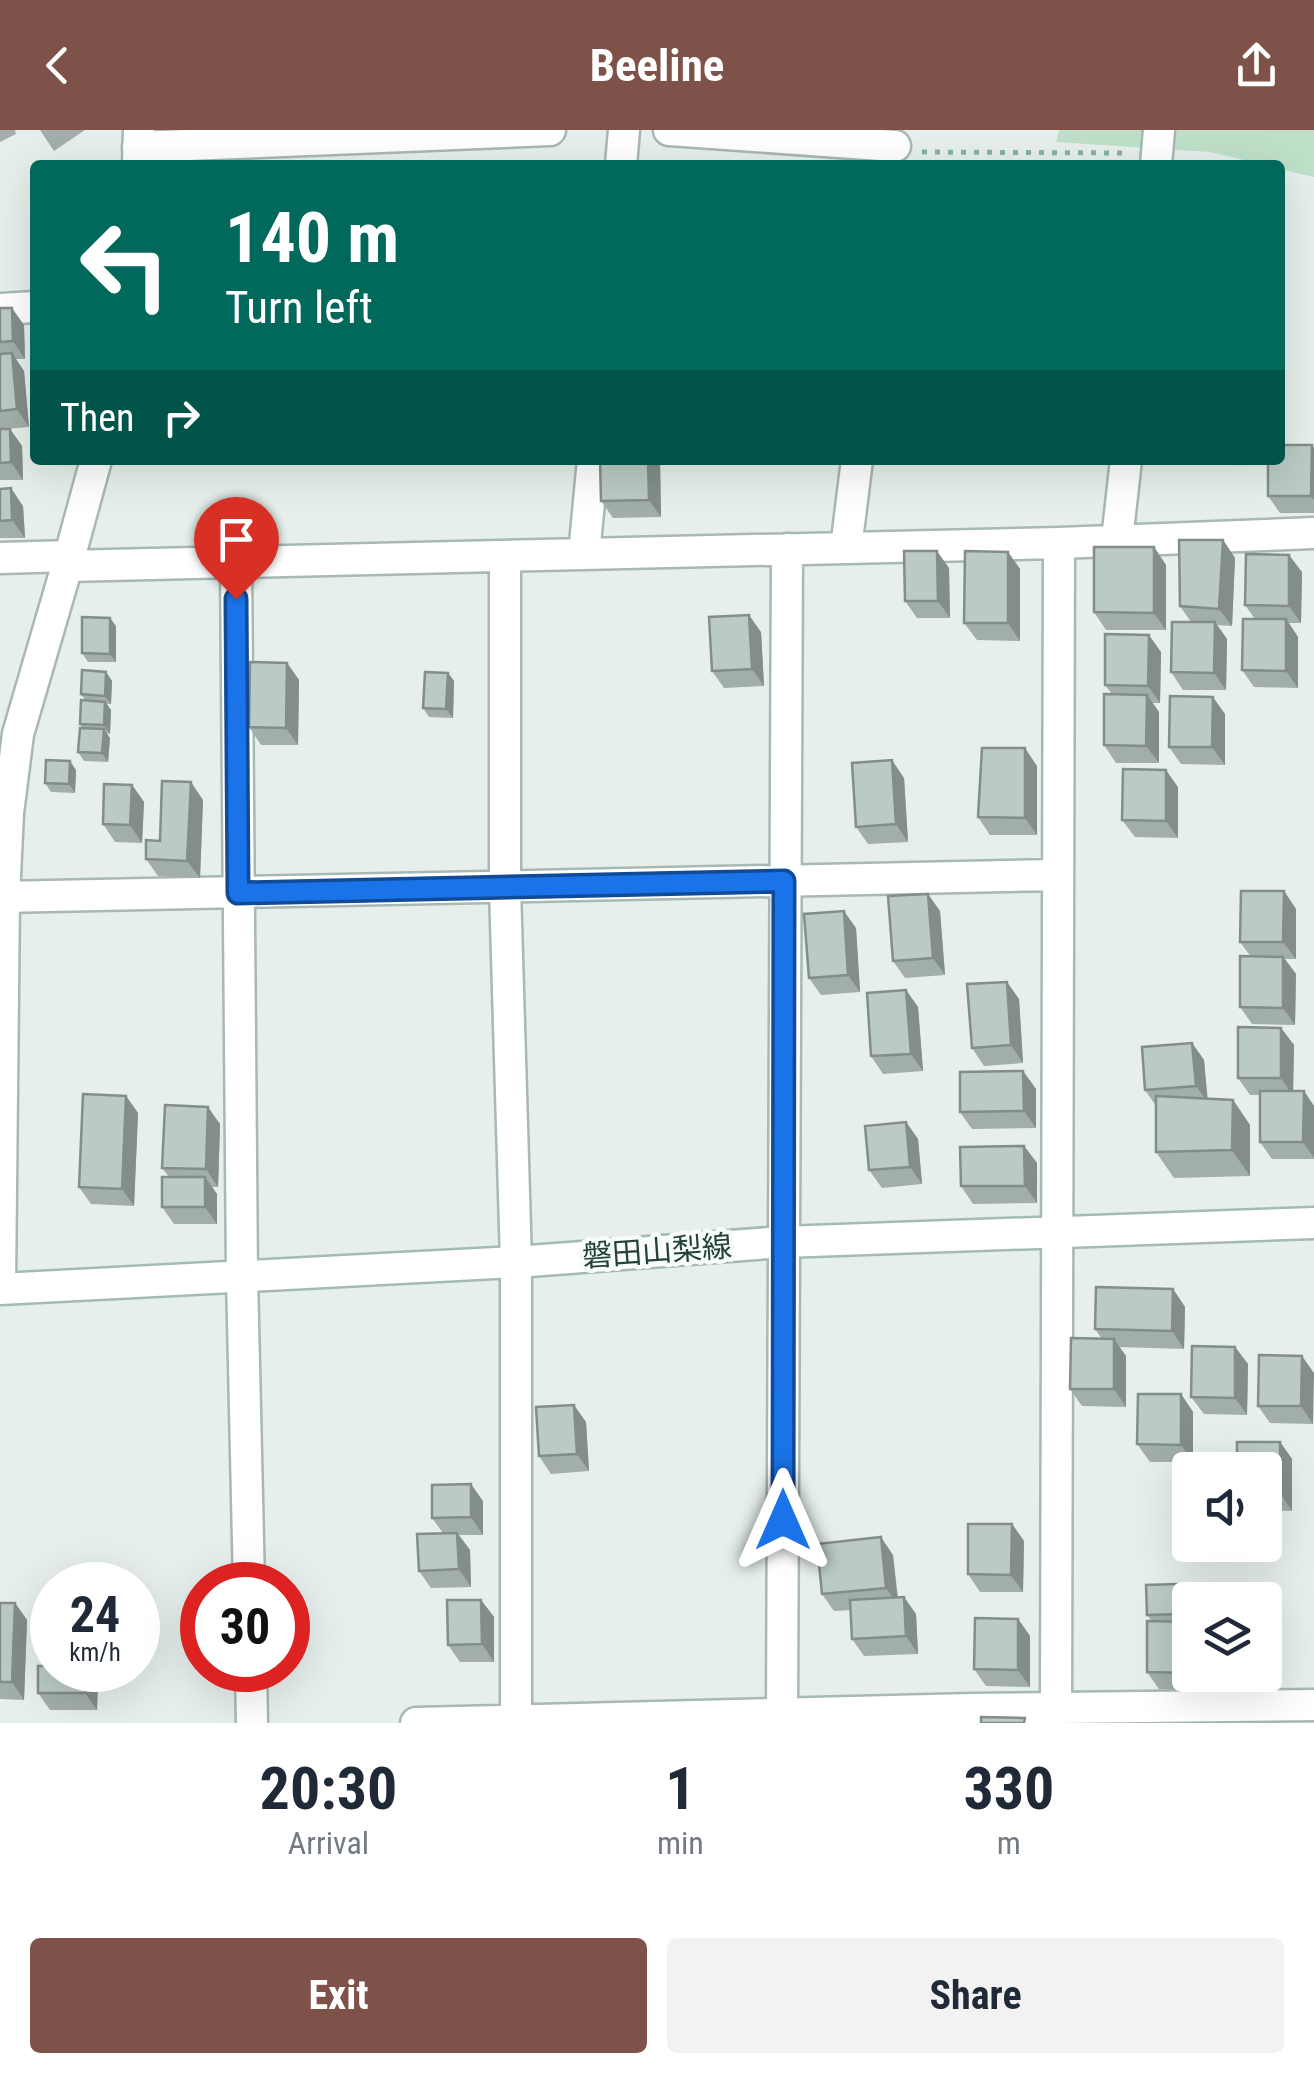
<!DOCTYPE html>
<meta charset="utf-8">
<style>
body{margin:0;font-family:"Roboto Condensed","Noto Sans JP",sans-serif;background:#f2f2f3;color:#1f2937;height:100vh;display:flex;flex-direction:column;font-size:38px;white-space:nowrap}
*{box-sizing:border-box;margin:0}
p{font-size:32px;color:#747a83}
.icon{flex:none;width:55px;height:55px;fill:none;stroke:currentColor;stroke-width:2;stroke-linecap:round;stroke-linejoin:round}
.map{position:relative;height:1593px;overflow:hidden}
.drawer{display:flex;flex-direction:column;background:#fff;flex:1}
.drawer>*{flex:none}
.hud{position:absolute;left:30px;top:30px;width:1255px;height:305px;border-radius:10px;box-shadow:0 10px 40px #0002;background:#00695c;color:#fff;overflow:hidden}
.controls{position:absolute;left:1172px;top:1322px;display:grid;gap:20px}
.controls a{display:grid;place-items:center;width:110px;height:110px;border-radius:10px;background:#fff;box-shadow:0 10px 40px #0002;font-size:50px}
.speed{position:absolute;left:30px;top:1432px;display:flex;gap:20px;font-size:50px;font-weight:700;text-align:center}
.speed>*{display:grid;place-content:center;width:130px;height:130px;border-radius:50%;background:#fff;box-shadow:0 10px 40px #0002;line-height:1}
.speed small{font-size:25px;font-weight:400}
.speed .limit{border:15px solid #d22;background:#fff;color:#111}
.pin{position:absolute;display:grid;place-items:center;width:85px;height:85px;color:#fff;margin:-102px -42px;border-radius:50% 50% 50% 0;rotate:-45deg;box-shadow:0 0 10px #0007}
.pin .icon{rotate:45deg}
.me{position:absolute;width:110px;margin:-55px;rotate:0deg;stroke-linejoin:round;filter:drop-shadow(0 0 8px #0008)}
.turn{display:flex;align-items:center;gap:35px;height:210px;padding:0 30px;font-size:45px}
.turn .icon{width:130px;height:130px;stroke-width:2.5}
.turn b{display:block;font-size:70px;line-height:85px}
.then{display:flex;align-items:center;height:95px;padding:0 30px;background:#0003;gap:20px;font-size:38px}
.eta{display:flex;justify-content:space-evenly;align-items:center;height:170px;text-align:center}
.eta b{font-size:60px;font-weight:700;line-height:70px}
.button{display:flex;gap:20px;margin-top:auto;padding:20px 30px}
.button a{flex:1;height:115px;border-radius:10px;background:#7f5249;color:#fff;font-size:40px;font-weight:700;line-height:115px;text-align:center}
.button a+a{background:#f2f2f3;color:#1f2937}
header{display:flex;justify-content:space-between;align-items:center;height:130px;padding:0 30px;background:#7f5249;color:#fff;font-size:45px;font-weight:700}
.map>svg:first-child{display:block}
.green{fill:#bfe0c8}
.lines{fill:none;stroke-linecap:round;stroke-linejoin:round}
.minor-casing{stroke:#a8b8b2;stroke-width:35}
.tertiary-casing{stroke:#a8b8b2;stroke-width:35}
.secondary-casing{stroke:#a4bbb3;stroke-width:35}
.path{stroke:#86b3a5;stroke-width:5;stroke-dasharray:5 8;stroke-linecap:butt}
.minor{stroke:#fff;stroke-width:30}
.tertiary{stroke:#fff;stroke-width:30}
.secondary{stroke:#fff;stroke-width:30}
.wall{fill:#a1aea9}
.shaded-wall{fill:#838d89}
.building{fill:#bbcac4;stroke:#838d89;stroke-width:2.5}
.route-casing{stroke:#114b97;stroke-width:25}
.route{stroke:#1a73e8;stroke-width:18}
.labels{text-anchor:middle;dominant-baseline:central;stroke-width:9;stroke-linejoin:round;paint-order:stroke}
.street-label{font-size:30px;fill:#24423a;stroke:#f7fbf9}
</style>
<header><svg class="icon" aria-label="back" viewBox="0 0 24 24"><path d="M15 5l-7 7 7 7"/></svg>Beeline<svg class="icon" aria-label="share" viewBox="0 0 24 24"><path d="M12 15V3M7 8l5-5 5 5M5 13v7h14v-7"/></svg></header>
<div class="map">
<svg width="1314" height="1593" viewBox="0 0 1314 1593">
<rect width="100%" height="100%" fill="#e6efeb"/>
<path class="green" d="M1059,0h255v47l-34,-8v-4h-15l-55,-13 -154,-10z"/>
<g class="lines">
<g class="minor-casing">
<path id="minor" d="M669,0l226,16
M138,17l412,-17
M621,35l3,-35
M1156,35l3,-35
M0,179l35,-2
M1117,410l9,-80
M846,418l11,-88
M584,424l9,-94
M505,426v332l11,374v461
M0,428l70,-2
M236,432l6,715 7,308
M67,436l992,-23 255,-10
M0,767l1057,-22
M251,1540l1,53
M1056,1578l3,-1165
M782,1584l5,-1165
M416,1593l556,-14 342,-4"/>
</g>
<g class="tertiary-casing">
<path id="tertiary" d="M138,35l1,-35
M0,1155l4,-388 4,-84 10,-79 49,-168 29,-106"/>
</g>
<g class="secondary-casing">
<path id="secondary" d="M0,1159l516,-27 267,-20 531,-19"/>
</g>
<path class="path" d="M922,22l204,1"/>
<use href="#minor" class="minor"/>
<use href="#tertiary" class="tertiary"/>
<use href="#secondary" class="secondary"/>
</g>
<path class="wall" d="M0,0h15l1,4 -16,8z
M40,0h45l-31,21z
M0,178l24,17 1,34h-9l8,12 5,56 -23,2h4l12,17 1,34h-23z
M1314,318v65h-34l-12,-17z
M660,330l1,57 -48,1 -12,-17z
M0,359l23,17 2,32h-25z
M1223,410l12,18 -3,68 -15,-1 10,14 -1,51h-43l-12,-18 20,-50 -11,-16z
M1154,417l12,18v65h-60l-12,-18z
M1008,422l12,17v72l-43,-1 -13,-17z
M949,438l1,50h-33l-12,-17z
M1302,442l-1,51h-12l9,14v51l-44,-1 -12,-17 13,-51 -10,-14z
M116,496v36h-28l-6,-9z
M761,502l3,54 -40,2 -12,-17z
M1161,522l-1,51h-7l6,9v51h-43l-12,-18 8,-51 -7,-9z
M287,533l12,17 -1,65h-37l-12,-18z
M106,542l6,9 -1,23h-4l4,6 -1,24 -4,-1 4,5 -2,24 -24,-1 -6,-9 5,-23 -3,-5 5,-24 -4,-6z
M448,543l6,8 -1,37 -24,-1 -6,-9z
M1225,584v51l-44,-1 -12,-17z
M1037,636v69h-47l-12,-18z
M76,640l-1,23 -24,-1 -6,-9z
M904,648l4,64 -40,2 -12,-17z
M132,655l12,17 -2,41 -27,-1 -12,-18z
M1178,657v51l-43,-1 -13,-17z
M203,670l-3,78 -42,-2 -12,-17 14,-18z
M1284,761l12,18v50h-11l11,15 -1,51 -43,-1 -12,-17 11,-50 -11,-15z
M940,781l5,64 -40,3 -12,-17z
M856,798l4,64 -39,3 -12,-17z
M906,860l12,17 5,64 -40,3 -12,-18z
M1019,869l4,64 -39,3 -12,-18z
M1281,898l13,17 -1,46h11l10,15v53h-42l-12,-17v-47h-10l-12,-17z
M1192,913l12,17 3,38 26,2 17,25v51l-76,2 -18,-26v-46l-11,-16z
M1023,941l13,18v39l-64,1 -12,-17z
M126,966l12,17 -4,93 -43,-2 -12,-17z
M906,992l12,17 4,45 -40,4 -13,-18z
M220,994l-2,63h-6l5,7v30h-43l-12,-17 7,-30 -7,-9z
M1024,1016l13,17v40l-64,1 -12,-18z
M1173,1159l12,18 -1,42 -65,-2 7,9v51l-44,-1 -12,-17 32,-50 -7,-10z
M1235,1217l13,17 -1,51 -43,-1 -13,-17z
M1302,1226l11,68 -43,-1 -12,-17z
M1181,1264l12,18v50h-43l-13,-18z
M586,1292l3,49 -38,3 -12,-18z
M1280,1312l12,17v52l-27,-1v-40z
M483,1371v34h-24l11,15 1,37 -40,1 -12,-17 24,-38 -11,-15z
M1012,1394l12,17 -1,51h-43l-12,-18z
M893,1425l5,42 18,17 2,40 -54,2 -12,-17 -1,-29 -17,1 -12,-17z
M1183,1462l1,29 6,1v53h12v15l-43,-1 -12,-17 5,-51 -5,-6z
M481,1470l13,17v45h-34l-12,-17z
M0,1473h15l12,17 -3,80 -24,-1z
M52,1477v63l46,13 -1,27h-47l-12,-17 8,-27 -8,-12z
M1018,1489l12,17v51l-44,-1 -12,-17z"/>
<path class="shaded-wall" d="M12,178l12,17 1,34 -12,-18z
M12,223l12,18 5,56 -12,-18z
M10,299l12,17 1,34 -12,-18z
M1312,315l2,3v52l-3,-4z
M648,330h12l1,57 -12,-17z
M11,358l12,18 2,32 -13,-18z
M1223,410l12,18 -3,68 -13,-17z
M1154,417l12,18v65l-12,-17z
M937,421l12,17 1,50 -12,-17z
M1008,422l12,17v72l-12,-18z
M1289,425l13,17 -1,51 -12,-17z
M749,485l12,17 3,54 -12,-17z
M110,488l6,8v36l-6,-8z
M1286,489l12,18v51l-12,-17z
M1215,492l12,17 -1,51 -12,-17z
M1149,505l12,17 -1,51 -12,-17z
M287,533l12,17 -1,65 -12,-17z
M106,542l6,9 -1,23 -6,-8z
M448,543l6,8 -1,37 -7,-9z
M1147,565l12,17v51l-13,-17z
M1213,567l12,17v51l-13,-18z
M105,572l6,8 -1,24 -6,-9z
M104,599l6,9 -2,24 -6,-9z
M1025,618l12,18v69l-12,-17z
M892,630l12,18 4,64 -12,-18z
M70,631l6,9 -1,23 -6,-9z
M1166,640l12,17v51l-12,-17z
M191,652l12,18 -3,78 -13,-17z
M132,655l12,17 -2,41 -12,-18z
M1284,761l12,18v50l-13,-17z
M928,764l12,17 5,64 -12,-17z
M844,781l12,17 4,64 -12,-17z
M1283,827l13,17 -1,51 -12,-17z
M1007,852l12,17 4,64 -12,-18z
M906,860l12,17 5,64 -12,-17z
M1281,898l13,17 -1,51 -12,-18z
M1192,913l12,17 4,43 -12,-17z
M1023,941l13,18v39l-12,-17z
M1304,961l10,15v52l-11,-16z
M126,966l12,17 -4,93 -12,-17z
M1233,970l17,25v51l-18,-26z
M208,977l12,17 -2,63 -12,-18z
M906,992l12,17 4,45 -12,-17z
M1024,1016l13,17v40l-12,-17z
M205,1047l12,17v30l-12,-17z
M1173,1159l12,18 -1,42 -12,-18z
M1114,1209l12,17v51l-12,-18z
M1235,1217l13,17 -1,51 -12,-17z
M1302,1226l12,17 -1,51 -12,-18z
M1181,1264l12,18v50l-12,-17z
M574,1275l12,17 3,49 -12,-17z
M1280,1312l12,17v52l-12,-18z
M471,1354l12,17v34l-12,-18z
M1012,1394l12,17 -1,51 -12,-17z
M457,1403l13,17 1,37 -12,-18z
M881,1407l12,18 5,50 -12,-17z
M1177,1454l6,8 1,30 -6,-8z
M904,1467l12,17 2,40 -12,-18z
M481,1470l13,17v45l-12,-18z
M15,1473l12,17 -3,80 -12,-18z
M1018,1489l12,17v51l-12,-17z
M85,1540h3l10,13 -1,27 -12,-17z
M1192,1545h10v15z"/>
<path class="building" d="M0,178h12l1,33 -13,1z
M12,223l5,56 -17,2v-57z
M0,299h10l1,33 -11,1z
M1280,315h32l-1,51h-43v-36h12z
M600,330h48l1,40 -48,1z
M11,358l1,32 -12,1v-32z
M1179,410h44l-4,69 -39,-3z
M1094,417h60v66l-60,-1z
M904,421h33l1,50h-33z
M965,421l43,1v71h-44z
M1246,424l43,1v51l-44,-1z
M749,485l3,54 -40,2 -3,-54z
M82,487l28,1v36l-28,-1z
M1243,489h43v52l-44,-1z
M1172,492h43l-1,51 -43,-1z
M1105,504l44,1 -1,51 -43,-1z
M250,532l37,1 -1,65 -37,-1z
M82,540l24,2 -1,24 -24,-2z
M425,542l23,1 -2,36 -23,-1z
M1104,564l43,1 -1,51 -42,-1z
M1170,566l43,1 -1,50h-43z
M81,570l24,2 -1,23 -24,-1z
M80,598l24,1 -2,24 -24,-1z
M982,618h43v70l-47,-1z
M46,630l24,1 -1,23 -24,-1z
M892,630l4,64 -40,3 -4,-64z
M1123,639l43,1v51l-44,-1z
M162,651l29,1 -4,79 -41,-2v-19l14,1z
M104,654l28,1 -2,40 -27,-1z
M1241,761h43l-1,51h-43z
M928,764l5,64 -40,3 -5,-65z
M844,781l4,64 -39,3 -5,-64z
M1240,826l43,1v51l-43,-1z
M1007,852l4,63 -39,3 -5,-64z
M906,860l5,64 -40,2 -4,-63z
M1238,897l43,1v50h-43z
M1192,913l4,43 -51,4 -3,-43z
M1023,941l1,40 -64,1v-40z
M1260,961h44l-1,51h-43z
M83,964l43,2 -4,93 -43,-2z
M1156,966l77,4 -1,50 -76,2z
M165,975l43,2 -2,62 -44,-1z
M906,992l4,45 -41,3 -4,-44z
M1024,1016l1,40h-64l-1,-39z
M162,1047h43v30h-43z
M1096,1157l77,2 -1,42 -77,-2z
M1071,1208l43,1v50h-44z
M1192,1216l43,1v51l-44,-1z
M1259,1225l43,1 -1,50h-43z
M1138,1264h43v51l-44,-1z
M574,1275l3,49 -38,2 -3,-49z
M1237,1312h43v51h-15v-23h-28z
M471,1354v33l-39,1v-33z
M968,1394h44l-1,51 -43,-1z
M457,1403l2,36 -40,2 -2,-37z
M881,1407l5,51 -64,6 -5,-50z
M1177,1454l1,30 -31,1 -1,-30z
M904,1467l2,39 -54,3 -2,-39z
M447,1470h34l1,44 -34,1z
M0,1473h15l-3,79h-12z
M37,1477h15v47h-14z
M975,1488l43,1v51l-44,-1z
M1147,1491l43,1v51l-43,-1z
M38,1536h14v4h34l-1,23h-47z
M981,1587l44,1 -1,5h-43z"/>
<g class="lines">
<g class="route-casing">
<path id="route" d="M236,469l2,294 546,-12 -1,639"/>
</g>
<use href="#route" class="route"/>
</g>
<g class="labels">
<g class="street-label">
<text transform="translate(657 1121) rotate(-4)">磐田山梨線</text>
</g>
</g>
</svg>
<div class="controls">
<a><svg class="icon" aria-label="sound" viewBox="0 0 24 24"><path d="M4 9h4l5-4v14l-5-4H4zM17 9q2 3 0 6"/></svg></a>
<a><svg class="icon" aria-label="layers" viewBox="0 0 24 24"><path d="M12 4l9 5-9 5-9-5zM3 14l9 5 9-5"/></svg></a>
</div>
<div class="speed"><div>24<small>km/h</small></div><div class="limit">30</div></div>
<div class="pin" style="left:236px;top:469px;background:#d93025"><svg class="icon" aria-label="arrive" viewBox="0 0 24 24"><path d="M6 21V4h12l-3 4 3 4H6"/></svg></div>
<svg class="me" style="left:783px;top:1390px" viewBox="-20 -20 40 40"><path d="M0-17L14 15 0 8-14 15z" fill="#1a73e8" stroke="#fff" stroke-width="4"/></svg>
<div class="hud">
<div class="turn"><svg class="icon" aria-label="left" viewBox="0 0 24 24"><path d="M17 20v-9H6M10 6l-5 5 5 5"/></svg><div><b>140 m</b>Turn left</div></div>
<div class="then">Then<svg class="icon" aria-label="right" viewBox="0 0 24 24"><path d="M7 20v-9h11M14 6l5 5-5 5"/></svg></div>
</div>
</div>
<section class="drawer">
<div class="eta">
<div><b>20:30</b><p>Arrival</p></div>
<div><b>1</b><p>min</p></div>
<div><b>330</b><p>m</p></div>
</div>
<div class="button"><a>Exit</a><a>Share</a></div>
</section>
